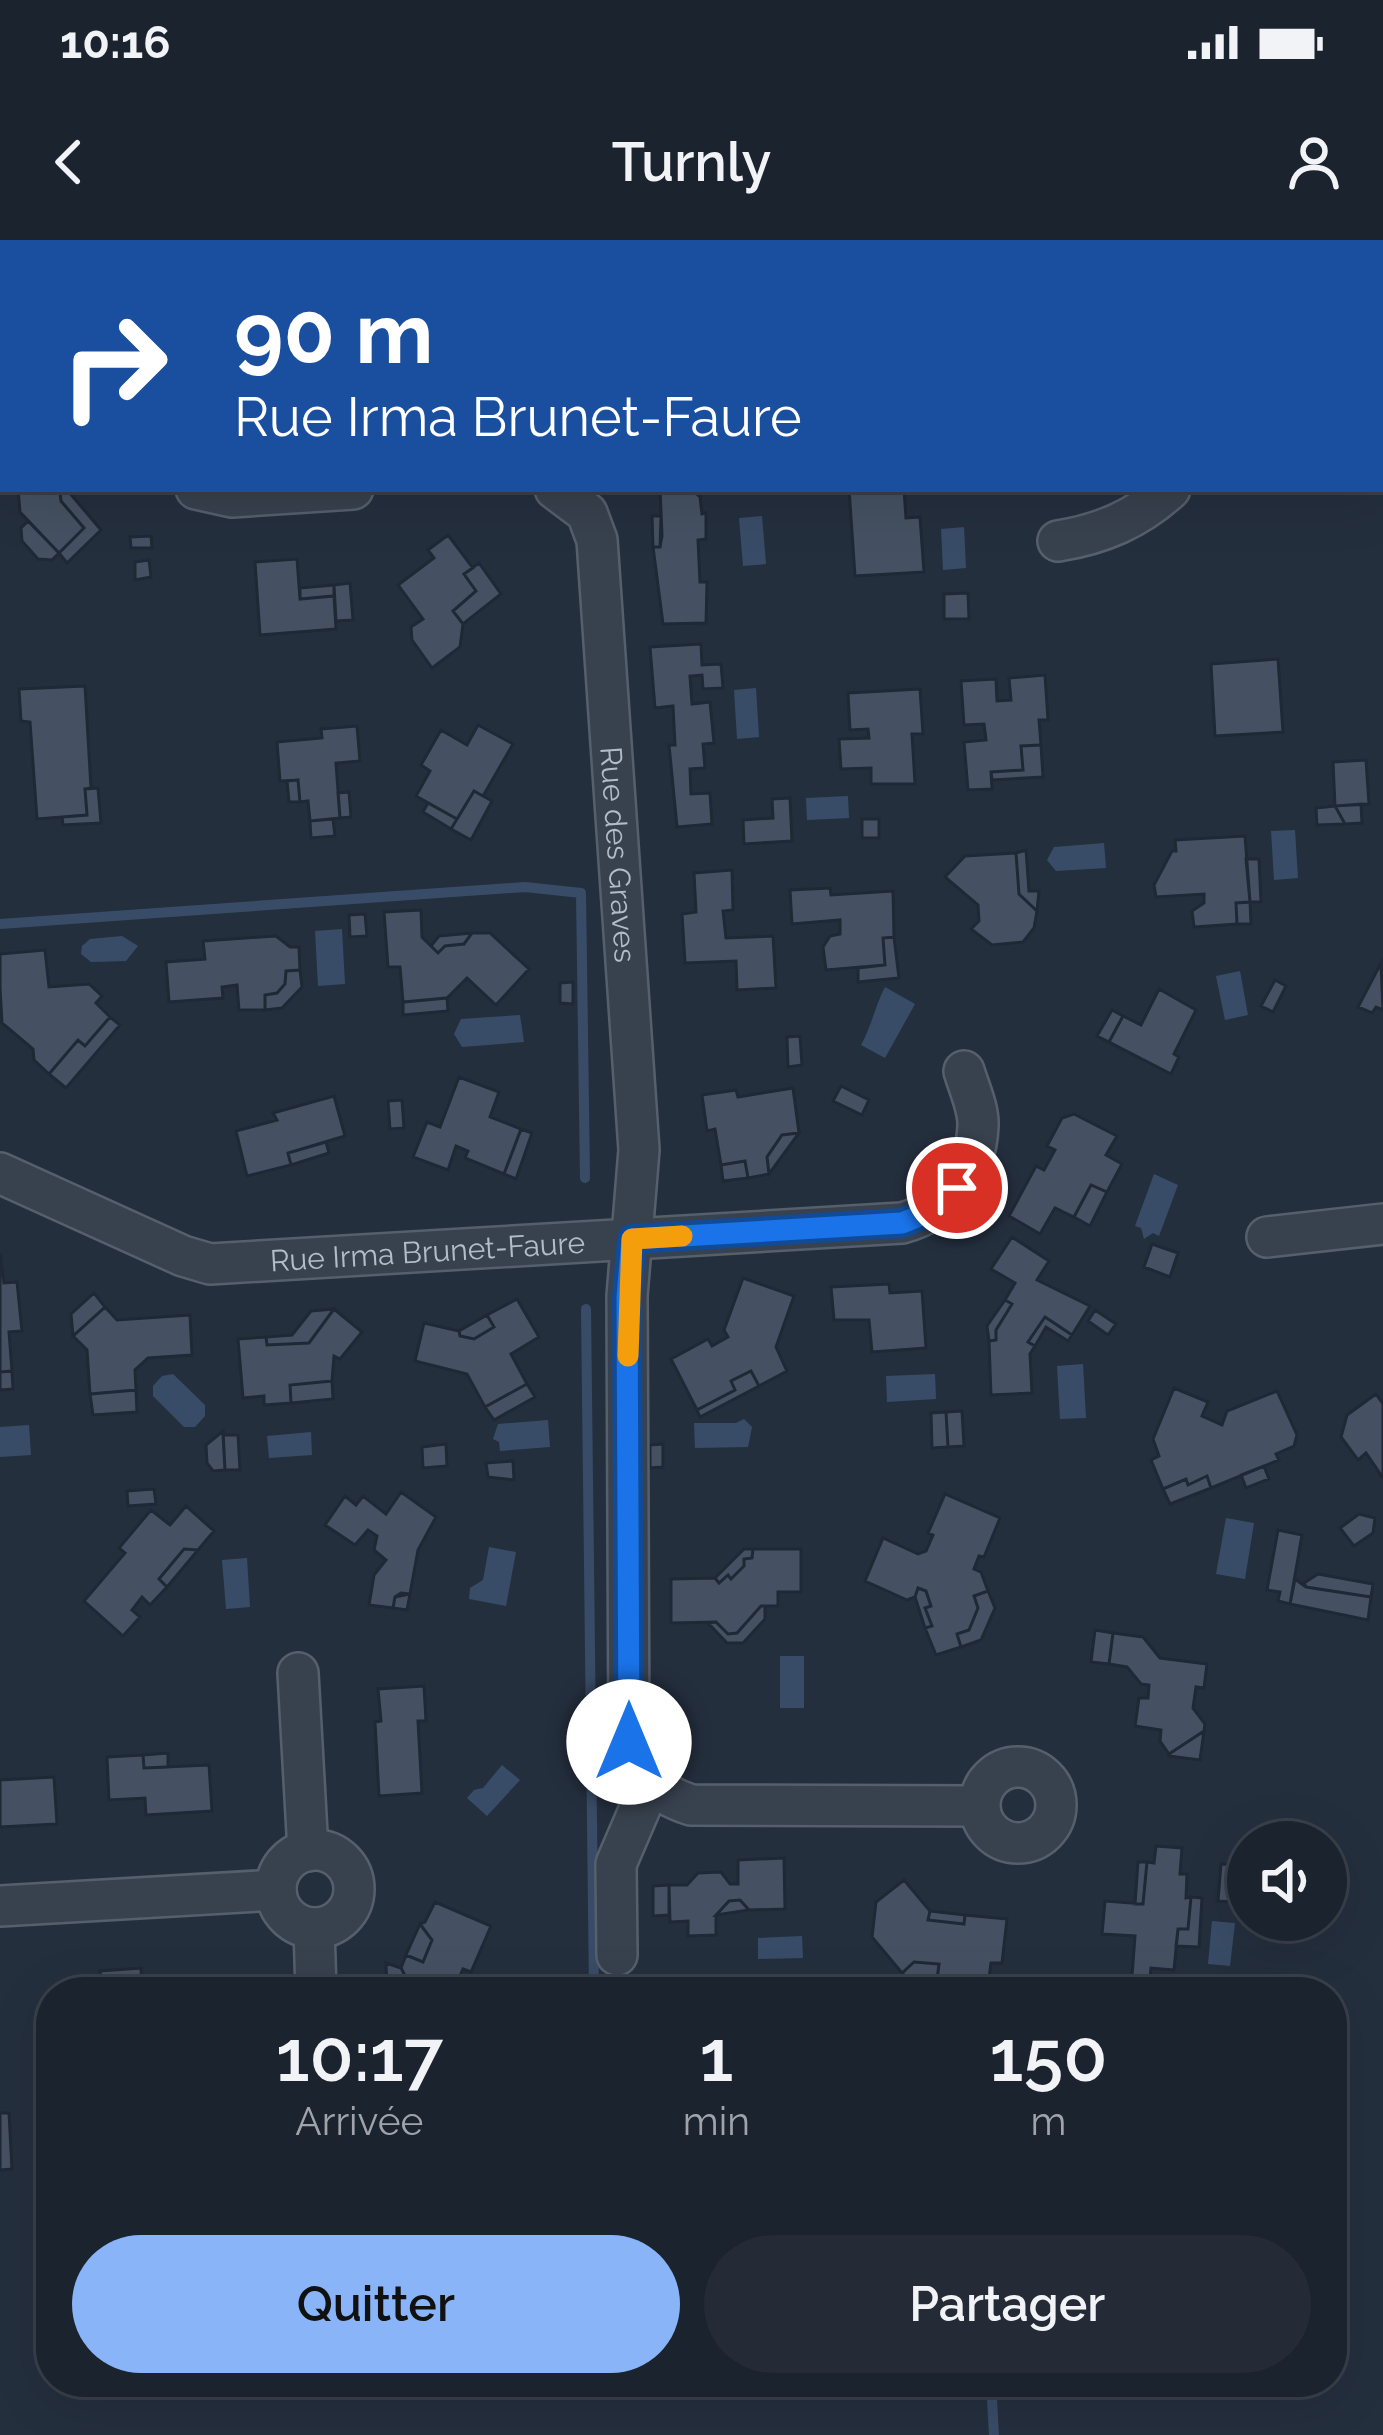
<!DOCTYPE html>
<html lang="fr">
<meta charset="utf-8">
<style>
body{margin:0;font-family:Raleway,sans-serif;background:#242b36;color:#f1f3f6;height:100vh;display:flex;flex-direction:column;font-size:45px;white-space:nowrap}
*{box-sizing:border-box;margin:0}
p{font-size:39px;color:#a0a4aa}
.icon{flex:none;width:66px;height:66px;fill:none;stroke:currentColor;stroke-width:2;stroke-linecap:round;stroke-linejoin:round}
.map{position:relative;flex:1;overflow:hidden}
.drawer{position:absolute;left:36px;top:1737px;width:1311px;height:420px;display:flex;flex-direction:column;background:#1b232e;border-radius:48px;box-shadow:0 12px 48px #0002,0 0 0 3px #39404a}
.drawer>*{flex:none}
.guide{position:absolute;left:0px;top:0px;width:1383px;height:252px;box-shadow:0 12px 48px #0002,0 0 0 3px #39404a;background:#1a4fa0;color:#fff;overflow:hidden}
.buttons{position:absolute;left:1227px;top:1581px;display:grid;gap:24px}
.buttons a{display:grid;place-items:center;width:120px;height:120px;border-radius:50%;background:#1b232e;box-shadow:0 12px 48px #0002,0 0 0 3px #39404a;font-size:60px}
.pin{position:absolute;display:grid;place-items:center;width:102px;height:102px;color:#fff;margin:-51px;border:6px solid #fff;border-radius:50%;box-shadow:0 3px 12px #0007}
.me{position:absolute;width:132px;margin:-66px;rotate:0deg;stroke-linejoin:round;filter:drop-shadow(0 0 9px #0008)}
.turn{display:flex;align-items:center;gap:42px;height:252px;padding:0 36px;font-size:54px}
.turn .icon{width:156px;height:156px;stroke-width:2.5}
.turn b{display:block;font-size:84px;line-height:102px}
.eta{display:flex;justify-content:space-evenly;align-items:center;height:204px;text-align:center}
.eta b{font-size:72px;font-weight:600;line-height:84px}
.action{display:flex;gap:24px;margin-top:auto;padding:24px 36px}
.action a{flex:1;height:138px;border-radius:72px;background:#8ab4f8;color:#111;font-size:48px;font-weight:600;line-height:138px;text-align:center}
.action a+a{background:#242b36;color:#f1f3f6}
.status{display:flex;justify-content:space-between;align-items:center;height:84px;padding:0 60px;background:#1b232e;direction:ltr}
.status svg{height:33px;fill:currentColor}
header{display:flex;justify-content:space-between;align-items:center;height:156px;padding:0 36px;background:#1b232e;font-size:54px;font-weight:600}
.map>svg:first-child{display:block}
.water{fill:#394c67}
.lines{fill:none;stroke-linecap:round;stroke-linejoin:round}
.stream{stroke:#394c67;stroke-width:10}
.building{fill:#455162;stroke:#1f2835;stroke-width:3}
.minor-casing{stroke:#565f6c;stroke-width:44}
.minor{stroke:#38414e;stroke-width:39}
.route-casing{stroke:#114b97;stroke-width:30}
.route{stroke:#1a73e8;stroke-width:21}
.slow{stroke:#f59e0b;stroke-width:21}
.labels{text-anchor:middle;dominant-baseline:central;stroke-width:9;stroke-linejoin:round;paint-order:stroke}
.street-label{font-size:30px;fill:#b4bcc9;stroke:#1d2633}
</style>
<div class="status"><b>10:16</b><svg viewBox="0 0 49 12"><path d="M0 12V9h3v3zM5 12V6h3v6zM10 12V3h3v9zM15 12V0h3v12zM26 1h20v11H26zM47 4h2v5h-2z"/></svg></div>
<header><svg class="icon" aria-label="back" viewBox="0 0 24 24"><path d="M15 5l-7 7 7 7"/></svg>Turnly<svg class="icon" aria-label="person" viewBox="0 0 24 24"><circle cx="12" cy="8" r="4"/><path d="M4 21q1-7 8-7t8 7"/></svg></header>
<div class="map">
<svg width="1383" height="2195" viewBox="0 0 1383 2195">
<rect width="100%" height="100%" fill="#242f3e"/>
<path class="water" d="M762,276l4,48 -23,2 -4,-48z
M964,287l2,41 -23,2 -2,-41z
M756,448l3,49 -22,2 -3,-49z
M848,556l1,22 -42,2 -1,-22z
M1295,590l3,48 -24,2 -3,-49z
M1104,603l2,25 -50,3 -9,-11 7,-13z
M342,689l3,55 -27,2 -3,-55z
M122,696l16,10 -12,15 -35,1 -10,-8 1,-8 8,-7z
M1240,731l8,44 -23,5 -9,-44z
M885,747l30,17 -30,54 -24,-13c11,-20 14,-39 24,-58z
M520,775l4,27 -62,5 -8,-13 7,-15z
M1154,934l24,11 -19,51 -6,-3 -9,6 -3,-11 -6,-2z
M1083,1124l3,54 -26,1 -3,-53z
M173,1134l32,31v11l-10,11h-11l-31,-31v-10l9,-10z
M935,1134l1,25 -49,3 -1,-26z
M744,1179l8,8 -4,20 -53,1 -1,-25h42z
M548,1180l2,27 -50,4 -1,-9 -6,-3 5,-15z
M29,1185l2,30 -31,2v-30z
M311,1192l1,23 -43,3 -2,-22z
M1226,1278l28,5 -9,56 -29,-5z
M489,1307l27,5 -10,54 -37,-7 1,-11 13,-8z
M247,1318l3,49 -24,2 -4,-49z
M780,1416h24v52h-24z
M502,1525l18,15 -33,36 -20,-18 7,-8 9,-2z
M1212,1681l23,2 -5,43 -22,-2z
M802,1696l1,22 -45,1v-21z"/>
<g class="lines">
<path class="stream" d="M0,684l525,-37 56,6 4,285
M586,1069l8,683
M991,2142l3,53"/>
</g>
<path class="building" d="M178,0h110v3h-110z
M18,249h49l-7,4 1,8 23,27 -25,25 -39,-41z
M660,249h31l9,8 2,17 4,-1v26l-8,1 2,42h7l-1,41 -43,1 -10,-77h7l2,-11z
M849,249h55l2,29 14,-1 4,55 -69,4z
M68,251l33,39 -34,33 -8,-10 25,-25 -23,-27 -1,-8z
M652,276h9l-1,31h-7z
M28,281l31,32 -7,7 -14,-1 -16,-18 -1,-13z
M448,295l25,33 -9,6 12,17 -23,20 10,13 -3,23 -28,21 -20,-28 -1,-13 12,-8 -25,-34 36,-27 -6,-8z
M151,296l1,12h-21l-1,-11z
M297,319l3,40 34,-3 2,33 -76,6 -5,-73z
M149,320l2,17 -16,3v-18z
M479,323l22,31 -38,30 -10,-13 23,-20 -12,-17z
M350,343l3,37 -17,1 -2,-36z
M334,345v11l-34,3v-11z
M968,353l1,26h-25v-25z
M701,404l1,21 19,-1 2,24 -20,1 -1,-14 -12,1 2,28 18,-2 4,41 -11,1 2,24 -15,1 1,25 19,-1 2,31 -35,3 -8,-82h6l-2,-39 -18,2 -5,-61z
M1278,419l5,73 -68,4 -4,-72z
M1045,435l3,45h-9l2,25 -20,1 2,24 -32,2 1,17 -24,1 -4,-48 22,-2 -2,-16 -20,1 -3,-44 35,-2 1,22 14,-1 -2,-22z
M85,446l6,102 -6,1 2,26 -50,4 -7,-97 -9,-1 -2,-32z
M920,449l3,45h-11l3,50h-44v-16l-30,1 -2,-30 30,-1 -1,-9 -18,1 -2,-37z
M478,485l35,19 -30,52 -9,-5 -17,28 -41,-23 14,-25 -9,-6 20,-35 26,15z
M357,486l3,35 -24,2 4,55 -30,3 -2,-20 -8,1 -2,-22 -18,1 -3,-39 45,-4 -1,-9z
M1041,505l2,32 -51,3 -1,-8 32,-2 -2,-24z
M1366,520l3,44 -34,2 -2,-44z
M298,540l2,22h-11l-2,-21z
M98,548l3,35 -38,2 -1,-8 25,-2 -2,-26z
M474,551l18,10 -21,39 -20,-11z
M349,552l2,25 -11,1 -2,-25z
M790,558l2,43 -48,3 -1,-24 30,-2 -1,-19z
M428,563l29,16 -6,10 -28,-17z
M1361,564l1,19 -17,1 -10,-18z
M1335,566l10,18 -28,1 -1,-17z
M333,579l2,17 -24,2 -1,-17z
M862,579h17v19h-17z
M1245,596l5,66 -14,1 1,21 -43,3 -2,-16 12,-8v-9l-48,3 -2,-12 18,-34h4l-1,-11z
M1026,610l3,41h10l-2,20 -18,-17 -3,-41z
M1016,613l3,41 18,17 -3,17 -11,14 -31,3 -21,-16 8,-8 -1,-16 -33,-28 20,-21z
M1246,619h13l2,43h-11z
M732,630l1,40 -10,1 3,27 47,-2 3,52 -39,2 -1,-29 -51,2 -3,-49 14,-2 -2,-39z
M830,648l1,7 62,-4 1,46 -11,1 2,27 -59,5 -3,-23 7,-11 10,-2v-14l-48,4 -2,-34z
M1250,662l1,22h-14l-1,-21z
M421,670l1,27 16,16 7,-7 19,-2 8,-11h18l39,36 -33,36 -29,-27 -20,20 -44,4 -3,-35h-12l-4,-55z
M365,674l2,22 -17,1 -1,-22z
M472,693l-8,11 -19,2 -7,7 -7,-7 8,-10z
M276,696l14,11h9l1,23 -14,1 -1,13 -8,9 -12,2v15h-26l-2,-25 -15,2 1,11 -54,4 -3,-40 39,-3 -2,-18z
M894,697l5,41 -41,4v-14l27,-3 -2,-27z
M45,710l4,37 40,-3 13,12 -6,7 14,14 -25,29 -7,-6 -29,34 -15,-14 -1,-11 -31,-26 -2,-35v-34z
M1381,723l2,47 -7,-3 -4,6 -14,-6z
M300,730l2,17 -20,21 -17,2v-15l12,-2 8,-9 1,-13z
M1275,740l11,6 -13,26 -12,-6z
M573,742v22l-13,-1v-20z
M1159,749l37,21 -22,44 5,3 -8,17 -62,-32 14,-26 18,9z
M447,758l1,13 -45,4v-13z
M1112,770l11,6 -14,26 -12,-6z
M110,777l10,8 -54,63 -17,-14 29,-34 7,6z
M800,796l2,29 -14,2 -1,-30z
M459,837l40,15 -9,25 31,12 -17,45 -39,-16 3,-7 -12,-5 -8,24 -35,-13 14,-35 13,5z
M841,846l28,14 -7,15 -29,-14z
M793,848l6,45 -17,2 -15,22 2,17 -21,4 -3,-17 -24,4 -6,-36 -8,2 -5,-36 34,-5 2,7z
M334,856l11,40 -57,17 3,12 -44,11 -11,-45 41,-11 -4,-7z
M402,860l2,28 -14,1 -2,-28z
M1074,874l43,22 -11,19 16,9 -15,28 -16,-7 -17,32 -19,-9 -15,26 -31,-18 27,-50 8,4 11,-20 -8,-4 15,-28z
M521,889l11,4 -16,46 -12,-5z
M799,893l-30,41 -2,-17 15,-22z
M326,902l3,11 -38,12 -3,-12z
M745,921l3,17 -25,3 -2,-16z
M1091,945l16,7 -17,34 -16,-9z
M1012,997l37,24 -12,19 53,26 -18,29 -27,-18 -17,25 7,4 -5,8 2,39 -41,2 -2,-54 7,-1v-10l16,-26 -7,-4 10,-17 -24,-14z
M1152,1004l26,9 -8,24 -26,-10z
M0,1013l4,30 13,-1 5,49 -13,1 3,39 -12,1z
M743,1038l51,18 -18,51 11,24 -28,15 -8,-15 -20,10 4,9 -38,20 -26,-51 37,-20 4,7 16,-9 -4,-7z
M889,1044l1,9 32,-2 4,57 -54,4 -3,-32h-35l-3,-33z
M94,1053l11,14 -32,29 -2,-22z
M517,1059l22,38 -28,17 16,30 -42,23 -18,-33 -52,-13 9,-38 35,8 1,5 14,3 20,-12 -7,-12z
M1005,1060l7,4 -16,26v10l-7,1 -2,-15z
M105,1067l12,13 73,-5 2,40 -44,3 -13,12 1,20 -46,4 -3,-44 -14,-14z
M334,1069l28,23 -22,27 -6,-3 -2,25 -42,4 1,18 -27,2v-9l-21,2 -5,-59 28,-2 1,8 42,-2z
M334,1069l-25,34 -42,2 -1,-8 26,-2 19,-24z
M1095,1070l21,14 -8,11 -20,-14z
M487,1075l7,12 -20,12 -14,-3 -1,-5z
M1045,1077l27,18 -4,6 -22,-14 -11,19 -7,-4z
M12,1131l1,18 -13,1v-18z
M751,1131l8,15 -59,31 -3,-7 38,-20 -4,-9z
M332,1141l1,18 -42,4 -1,-18z
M527,1144l8,13 -41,23 -9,-13z
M1174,1148l34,14 -6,14 20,9 5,-14 50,-20 20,44 -3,11 -18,8 3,6 -68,28 -4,-12 -19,9 -2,-6 -23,10 -12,-29 8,-4 -6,-17z
M136,1150l1,22 -44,3 -3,-21z
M1376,1154l7,10v74l-17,-25 -8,7 -17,-23 6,-22z
M962,1171l2,35 -16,1 -2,-35z
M946,1172l2,35 -16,1 -1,-35z
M223,1191l2,39 -12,1 -6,-8 -1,-18z
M223,1195h15l2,35h-15z
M446,1204l1,22 -24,2 -1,-21z
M663,1204v23l-13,1v-23z
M513,1221l1,19 -26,-3 -2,-14z
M1264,1226l5,13 -23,9 -5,-13z
M1207,1236l4,12 -41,16 -7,-15 23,-10 2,6z
M154,1249l2,15 -28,2 -1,-15z
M401,1252l35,25 -18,33 -8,44 -15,3 -2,11 -24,-3 5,-30 12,-15 -12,-10 3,-14 -9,-6 -13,15 -30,-20 20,-29 11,9 7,-9 23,18z
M945,1254l55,24 -16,39 -5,-1 -5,13 7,3 7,19 -14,5 4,12 -9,22 -12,4 4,13 -25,8 -11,-27 7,-2 -7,-18 6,-2 -5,-15 -8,-3 -3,9 -8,3 -42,-19 18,-43 35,16 8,-3 7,-16 -5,-2z
M186,1266l28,25 -16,19 -14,-1 -25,30 8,8 -17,18 -8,-8 -10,13 8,7 -17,19 -39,-35 41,-48 -6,-5 32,-38 19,15z
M1359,1274l16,4 -2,15 -19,13 -14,-18z
M1278,1290l24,5 -12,69 -12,-3 2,-9 -13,-2z
M184,1309l14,1 -31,37 -8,-8z
M744,1309h9l-1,9 -8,1v7l-13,13 -3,-4 -9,8 -4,-5z
M753,1309h48v43h-23v14h-17l-24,27 -9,1 -12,-12 -45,1v-44l44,-1 4,5 9,-8 3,4 13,-13v-7l8,-1z
M1318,1334l55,10 -2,13 -65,-10 -2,-4z
M1295,1339l11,8 65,10 -3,23 -78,-16z
M918,1348l8,3 5,15 -6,2 7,18 -7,2 -10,-31z
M988,1351l7,17 -14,32 -20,7 -4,-13 12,-4 9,-22 -4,-12z
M401,1353l9,1 -3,16 -14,-2 2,-11z
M761,1366h4v13l-22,24h-16l-19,-20 8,-1 12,12 9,-1z
M1095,1390l18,3 -4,31 -18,-2z
M1113,1393l30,4 17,21 47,6 -3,24 -8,-1 -3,21 12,16 -1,7 -35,23 -9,-13 1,-11 -26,-4 4,-28h9l1,-13 -8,-1 -14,-17 -18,-3z
M424,1446l2,35h-8l4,72 -43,3 -4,-74 6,-1 -3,-32z
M1204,1491l-4,29 -31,-4v-2z
M168,1513v14l-24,1 -1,-13z
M143,1515l1,13 65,-3 3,46 -66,4 -1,-17 -36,2 -2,-43z
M54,1537l3,47 -57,3v-47z
M1156,1606l26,2 -2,26h7l-1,24 5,-1 -3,32h-10l-4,41 -23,-2 -1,10 -18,-2 3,-40 -33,-2 3,-33 38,3 4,-42 7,1z
M784,1618l1,51 -36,1 -9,-10 -11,1 -13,14v20l-28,1v-15l-18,1 -1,-37h18l11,-12 23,-1 9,12h8v-24z
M1138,1622h9l-4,42h-8z
M1221,1624l27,1v38l-30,-2z
M904,1640l26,31 -2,9 36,4 1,-9 42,4 -5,44h-11l-3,23 -51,-6 2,-16 -25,-2 -12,11 -30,-36 4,-35z
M669,1645v30l-16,1v-30z
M1191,1657l11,1 -3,49 -23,-1 2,-17h10z
M740,1660l9,10 -33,5 13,-14z
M435,1662l56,24 -20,46 -8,-3 -10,23h-48l4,-9 -8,-15 5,-13 17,7 9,-22 -12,-16 5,-2z
M930,1671l35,4 -1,9 -36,-4z
M420,1684l12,16 -9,22 -17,-7z
M914,1722l25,2 -2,16 -31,-3 -4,-4z
M386,1723l15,5 8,15 -4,9h-18z
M141,1728l1,24h-40l-2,-21z
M51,1836v33l-13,1 -2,-33z
M0,1873h9l3,56 -12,1z"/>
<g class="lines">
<g class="minor-casing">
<g id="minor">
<path d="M139,0v3"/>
<path d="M1306,0l1,3"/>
<path d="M196,249l36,8 121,-8"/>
<path id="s1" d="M555,249l32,24 10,27 42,610 -12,146 2,446c10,36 27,51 62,63l288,1"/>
<path d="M1058,301c44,-7 79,-22 112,-52"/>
<path id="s2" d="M0,933l183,83 27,8 692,-41c45,-12 74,-49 76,-97 1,-17 -9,-38 -14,-55"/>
<path d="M1267,997l116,-13"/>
<path d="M298,1433l10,178"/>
<circle cx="1018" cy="1565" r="38"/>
<circle cx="315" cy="1649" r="39"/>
<path d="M0,1666l276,-16"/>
<path d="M314,1688l2,64"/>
<path d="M617,1715l-1,-91 34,-79"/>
</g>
</g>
<use href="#minor" class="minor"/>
</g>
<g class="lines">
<g class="route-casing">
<path id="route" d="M629,1502l-2,-445 5,-58 270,-16 42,-17 13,-18"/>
</g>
<use href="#route" class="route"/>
<path class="slow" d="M628,1116l4,-117 50,-3"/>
</g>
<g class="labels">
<g class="street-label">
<text stroke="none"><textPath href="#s1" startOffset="384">Rue des Graves</textPath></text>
<text stroke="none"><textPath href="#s2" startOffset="447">Rue Irma Brunet-Faure</textPath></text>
</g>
</g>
</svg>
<div class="buttons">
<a><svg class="icon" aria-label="sound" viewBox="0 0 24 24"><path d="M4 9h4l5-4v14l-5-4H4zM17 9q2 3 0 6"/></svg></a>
</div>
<div class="pin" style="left:957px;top:948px;background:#d93025"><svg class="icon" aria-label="arrive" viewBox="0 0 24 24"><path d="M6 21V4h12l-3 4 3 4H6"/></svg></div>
<svg class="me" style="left:629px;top:1502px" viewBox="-20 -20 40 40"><circle r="19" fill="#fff"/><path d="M0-13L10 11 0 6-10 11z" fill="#1a73e8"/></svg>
<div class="guide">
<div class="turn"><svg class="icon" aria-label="right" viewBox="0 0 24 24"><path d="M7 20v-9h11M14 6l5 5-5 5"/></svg><div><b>90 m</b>Rue Irma Brunet-Faure</div></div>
</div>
<section class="drawer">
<div class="eta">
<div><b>10:17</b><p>Arrivée</p></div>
<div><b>1</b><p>min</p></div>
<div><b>150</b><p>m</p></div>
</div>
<div class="action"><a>Quitter</a><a>Partager</a></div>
</section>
</div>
